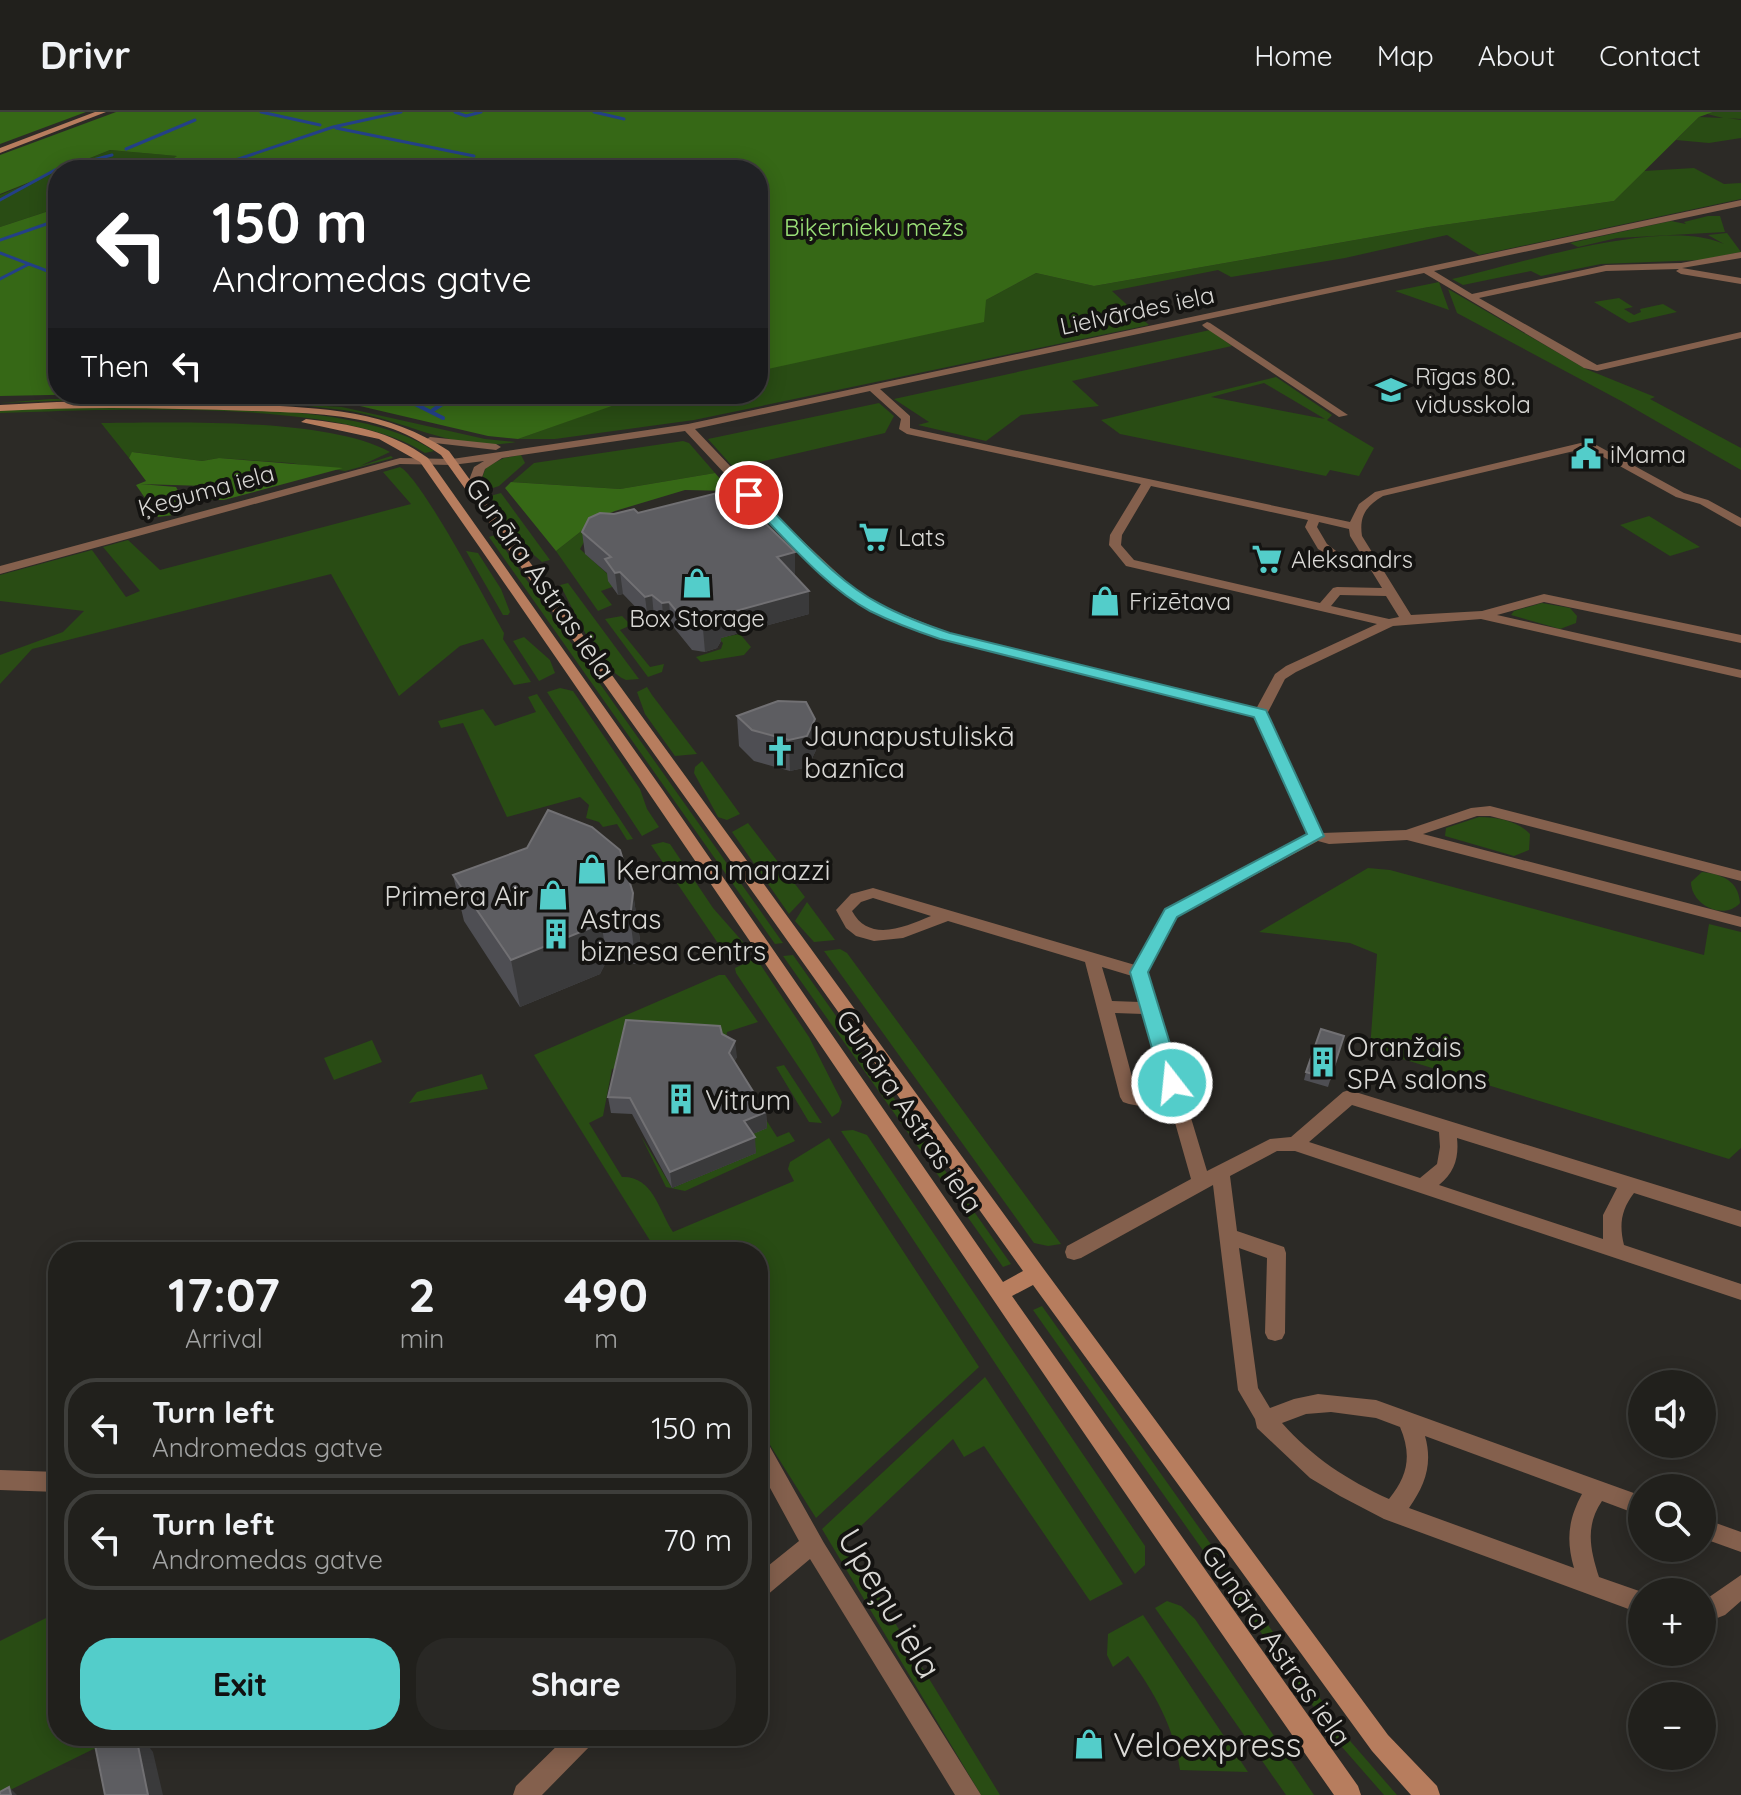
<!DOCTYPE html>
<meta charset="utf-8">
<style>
body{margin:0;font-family:Quicksand,sans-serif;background:#292825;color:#f1f3f6;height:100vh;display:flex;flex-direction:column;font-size:30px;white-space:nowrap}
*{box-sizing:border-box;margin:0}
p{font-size:26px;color:#a2a3a3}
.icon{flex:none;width:44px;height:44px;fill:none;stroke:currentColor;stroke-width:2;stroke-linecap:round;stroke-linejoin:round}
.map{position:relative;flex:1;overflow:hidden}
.sheet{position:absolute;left:48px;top:1130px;width:720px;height:504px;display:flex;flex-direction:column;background:#21201c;border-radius:32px;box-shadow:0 4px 20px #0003,0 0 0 2px #3e3e3b}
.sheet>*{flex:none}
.top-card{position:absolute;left:48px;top:48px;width:720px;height:244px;border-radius:32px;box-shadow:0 4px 20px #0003,0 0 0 2px #3e3e3b;background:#202124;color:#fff;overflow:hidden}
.buttons{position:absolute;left:1628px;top:1258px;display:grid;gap:16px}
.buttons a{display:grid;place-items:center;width:88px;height:88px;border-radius:50%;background:#21201c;box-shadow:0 4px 20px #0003,0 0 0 2px #3e3e3b;font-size:40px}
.pin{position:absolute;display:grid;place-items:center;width:68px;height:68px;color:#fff;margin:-34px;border:4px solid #fff;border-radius:50%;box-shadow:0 2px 8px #0007}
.me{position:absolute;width:88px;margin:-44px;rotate:344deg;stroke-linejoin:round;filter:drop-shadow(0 0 6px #0008)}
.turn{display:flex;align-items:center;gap:28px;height:168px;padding:0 32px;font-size:36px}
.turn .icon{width:104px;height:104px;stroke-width:2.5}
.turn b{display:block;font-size:56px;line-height:68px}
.then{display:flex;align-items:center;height:76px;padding:0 32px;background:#0003;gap:16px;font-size:30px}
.eta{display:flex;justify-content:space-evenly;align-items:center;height:136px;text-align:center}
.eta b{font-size:48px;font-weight:800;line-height:56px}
.action{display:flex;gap:16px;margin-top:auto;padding:16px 32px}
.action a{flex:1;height:92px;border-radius:32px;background:#53cdca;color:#111;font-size:32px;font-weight:800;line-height:92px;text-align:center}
.action a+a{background:#292825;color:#f1f3f6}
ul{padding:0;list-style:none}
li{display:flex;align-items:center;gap:24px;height:100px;margin:0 16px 12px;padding:0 16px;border:4px solid #3e3e3b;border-radius:32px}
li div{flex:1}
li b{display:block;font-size:30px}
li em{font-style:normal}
header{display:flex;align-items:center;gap:48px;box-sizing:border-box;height:112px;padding:0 40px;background:#21201c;border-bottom:2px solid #3e3e3b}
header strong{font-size:38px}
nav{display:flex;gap:44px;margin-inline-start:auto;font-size:28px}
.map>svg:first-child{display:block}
.green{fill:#294c14;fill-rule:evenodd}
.forest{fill:#366816}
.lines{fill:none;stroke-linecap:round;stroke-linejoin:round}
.stream-far1{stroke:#244087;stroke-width:3}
.stream{stroke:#244087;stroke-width:4}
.street{fill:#84604d;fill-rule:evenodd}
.secondary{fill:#b77d5e;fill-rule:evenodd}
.wall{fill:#4e4e53}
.shaded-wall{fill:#3a3a3b}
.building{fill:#5d5d61;stroke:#717073;stroke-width:2}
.route{fill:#53cdca;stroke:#368583;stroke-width:2}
.labels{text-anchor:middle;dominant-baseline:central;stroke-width:8;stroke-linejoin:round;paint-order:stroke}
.far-park-label{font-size:24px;fill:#9be178;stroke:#141311}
.far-street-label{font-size:24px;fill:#d9d8d5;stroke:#141311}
.far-poi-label{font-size:24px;fill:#d9d8d5;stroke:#141311;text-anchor:start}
.street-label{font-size:28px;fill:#d9d8d5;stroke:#141311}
.poi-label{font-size:28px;fill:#d9d8d5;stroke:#141311;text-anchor:start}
.near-street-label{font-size:34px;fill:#d9d8d5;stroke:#141311}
.near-poi-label{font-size:34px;fill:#d9d8d5;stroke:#141311;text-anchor:start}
</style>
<header>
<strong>Drivr</strong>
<nav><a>Home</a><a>Map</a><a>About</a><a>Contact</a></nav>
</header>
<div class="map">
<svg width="1741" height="1683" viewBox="0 0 1741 1683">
<rect width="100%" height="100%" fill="#2c2a26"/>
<path class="green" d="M1713,0h28v7l-13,-1 13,2v18l-32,5 -33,-3 23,-23 24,1 -16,-4z
M110,38l68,6 -22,14h-95z
M1694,56l30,16 17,-1v16l-262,56 -32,-20 -102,23 -114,19 -13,-7 -106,21 37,34 -455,95 -139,19h-37l106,-38 31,-7h103v-23l228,-71 50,-27 58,13 335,-59 185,-26 30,-30z
M58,59v37l-58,19v-32z
M1708,104h12l5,16 -108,6 -39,9 -8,-4 101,-22 15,3 -2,-2z
M1727,121l14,19 -40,8 -100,4 -60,12 -10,-5 -68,14 -11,-6c67,-15 212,-63 272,-35l-16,-9z
M1439,170l10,28 -54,-19z
M1448,177l138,80 69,28 -5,2 91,49v22l-118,-68 -166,-89z
M1619,186l14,9 -9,2 10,6 7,-3 -1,-3 23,-5 14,8 -48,11 -35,-21z
M1210,218l22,16 -160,35 27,25 -78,9 -35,26 -68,-16 11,-3 -35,-23z
M1276,265l56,38 -5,5 47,28 -15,28 -29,-6 -4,6 -206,-42 -19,-14zM1264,271l61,36 -114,-22z
M51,287l166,1 125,7 143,32 31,3c-61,12 -113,-24 -173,-32 -112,-15 -230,-12 -343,-7z
M879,291l15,13 -9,17 -151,35 -26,-29z
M71,295c94,1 287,-9 363,44l-9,2c-84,-56 -321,-43 -425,-40v-3z
M101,311c76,0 224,-6 289,29l-30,14 31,-10 2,2 -252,69 204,-56 -55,-8 -71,-5 -17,3 -69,-9 -4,6z
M683,329l6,2 26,30 -95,16 -108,-7 22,-19z
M521,343l4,8 -26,23 -12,4 -6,-9 5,-14 18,-9z
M400,355c22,12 87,136 104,166l-1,6 28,43 -17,3 -31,-46 -23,7 -61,50 -68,-122 -299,75 -32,35v-29l63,-23 21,-21 -84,-10v-26l92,-25 34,47 14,-6 -37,-44 25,-7 32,30 251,-66 -28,-32z
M501,381l49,67 -8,2 -21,-18 -31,-48z
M1649,404l51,31 -30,9 -50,-31z
M598,406l-18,31 33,30 2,7 -14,5 11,14 -14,6 -42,-60z
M495,423l288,408 -8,1 -286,-407z
M466,439l12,2 23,36 9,23 -2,3h-5z
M568,471l71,96 -13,1c-27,-11 -52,-70 -66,-95z
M1542,491l28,5 7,8 -1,7 -16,6 -49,-14 3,-4z
M622,504l9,9 -11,5 30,37 14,-3 -2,8 -14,5 -43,-58z
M740,522l11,13 -7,8 -43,7 -5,-5 25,-8 2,-6 -5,-5z
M524,525l26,23 5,13 -16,8 -26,-40z
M647,575l5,8 45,59 -22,2 -30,-42 -8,-22z
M560,576l13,3 67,98 7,20 12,18 -17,9 -95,-144z
M537,582l96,145 -6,1 -10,-16 -14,3 -4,-5 -13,-4 3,-13 -9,-8 -73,20 -44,-94 -22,5 -3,-7 45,-12 12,17 41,-14 -8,-15z
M702,649l38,53 -13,6 -9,-3 -24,-44 1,-6z
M1479,705c18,0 39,4 51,17l-1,16 -15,6 -69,-20 1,-8z
M748,711l57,74 -16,17 -57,-82z
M663,730l7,2 43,64 37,42 -22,8 -77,-113z
M1368,756l22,2 314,85 5,-31 32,8v216l-12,11 -359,-110 7,-95 -27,-11 -91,-11z
M1702,760c20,2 37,9 38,31 -16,18 -49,2 -49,-21z
M807,790l28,38 -21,2 -19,-21z
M840,837l7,4 214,291 -13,2 -14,-3 -210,-292z
M793,843l218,309 -8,3 -220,-311z
M756,846l53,79 33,65 -3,10 -7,5 -96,-144 -1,-5z
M719,863h6l33,47 -31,10 -1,8 -114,29 -9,47 -14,7 33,54c31,-1 36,32 51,55l121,-51 -6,-12 2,-7 39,-24 150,229 -163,151 -58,-92v-174h-111l7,-5 -120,-192z
M372,928l10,22 -48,18 -10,-22z
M784,953l38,58 -13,-1 -33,-55z
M482,962l6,15 -79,14 8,-11z
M743,971l34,54 12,-5 6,9 -110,50 -19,-4 -25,-51 31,52 83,-35z
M853,1018l14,5 278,411v19l-10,9 -294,-443z
M1042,1194l309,436 46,53h-13l-42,-48 -309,-437z
M985,1265l138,207 -33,17 -106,-155 -20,11 -11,-18 -108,102 155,254h-19l-159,-266z
M1167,1489l14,5 14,13 119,176h-28l-131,-187z
M58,1500v124h62l-120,59v-154z
M1143,1503l105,157 -68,-2c-6,-44 -26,-78 -52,-114l-15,11 -6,-12 1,-21z"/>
<path class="forest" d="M0,0h86l-86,32z
M116,0h1597l-14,5 -85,84 -185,26 -335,59 -58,-13 -50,27 -2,22 -226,49v-201h-602l21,-14 -67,-6 -110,44v-39z
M58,96v186h41l-99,2v-169z
M143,282h513l-30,7 -108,38 -30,-3 -141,-33z
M132,340l70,9 17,-3 124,10 -119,32h-18l-2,-14 -64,-2 36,3 4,7 8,-1 5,7 -20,15 -15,2 -22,-32 10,-4 -17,-23z
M715,361l16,18 -46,-1 -70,21 -17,7 -42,33 -51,-63 6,-6 109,7z"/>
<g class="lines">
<path class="stream-far1" d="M261,0l59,13
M455,0l11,4 15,-4
M594,0l30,7
M336,16l138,28
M126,37l69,-29
M206,58l127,-43 68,-15
M0,88l55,-30 57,-15
M0,128l58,-20
M0,141l58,22
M0,167l29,-15"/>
<path class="stream" d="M395,282l48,24
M433,298l25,-16"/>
<path class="street" d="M1741,88v6l-307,65 38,23 134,-29 75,-2 60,-11v6l-59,10 59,10v6l-60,-10 -5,-3 3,-2 -73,2 -127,27 118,67 144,-33v6l-144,33 -13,-3 -160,-95 -544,116 30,27v12l4,1 436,93 9,-18 16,-12 214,-51 95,52 24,7 33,18v9l-4,-2 -37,-21 -24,-7 -89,-49 -204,48c-17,10 -24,20 -21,40l49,79 71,-4 62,-17 197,41v8l-197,-41 -47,13 244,55v8l-260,-59 -88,7 -97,46 -11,7 -18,35 55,119 84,-3 65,-22 19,-2 251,65v10l-251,-65h-13l-54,18 318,83v10l-334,-87 -78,4 -11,-3 -141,76 -30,55 60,199 63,-32 21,-2 52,-45 6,-2 392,121v16l-107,-34c-13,17 -15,32 -10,52l117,39v16l-446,-149h-18l-47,25 7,55 47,16 2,6 -1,80 -3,6 -7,2 -7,-2 -3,-6 2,-75 -28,-10 19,140 12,20 24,-9 24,-5 58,6 266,96v20l-40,-15c-17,25 -12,48 -3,76l43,15v22l-258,-95 -44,-23 -30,-18 -53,-50 -2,-9 -17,-29 -25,-205 -132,73 -7,2 -7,-2 -2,-6 2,-6 124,-67 -19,-67 -43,-8 -6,-2 -3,-5 -35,-135 -137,-41 -45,17 -29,3 -18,-5 -10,-8 -10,-18 15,-16 22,-6 262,77 30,-56 143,-75 -54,-117 -314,-78 -71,-29 -29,-21 -59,-55 -96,-103 -183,27 -17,11 -7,19 -6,3 -6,-3 8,-21 10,-6 -32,4 -52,-1 -400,110v-8l400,-108 52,1 236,-35zM870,279l31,28 -2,10 8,5 234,50 -31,51 -1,10 17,21 251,58 -91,42 -11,8 -19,35 -307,-76 -72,-29 -29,-21 -59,-55 -94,-99zM1151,374l157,34 -3,7 13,22 16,9 6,-4 -13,-10 -10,-17 2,-5 30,7 1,7 32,52 -45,-1 -4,1 -13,15 -186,-43 -13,-15 1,-10zM1340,483l46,1 13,21 -10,2 -58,-13zM873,786l58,18c-26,11 -62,27 -79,-5l9,-9zM1102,855l30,9 8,26 -28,-1zM1115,901l28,1 25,84 -32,-6zM1352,993l87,27 1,15 -3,17 -17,14 -111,-36zM1457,1026l160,50 -14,27v24l-164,-54c16,-13 20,-28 18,-47zM1331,1300l45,6 24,9c12,28 8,49 -11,72 -42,-19 -77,-42 -107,-76l24,-9zM1425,1324l157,58c-14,26 -16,46 -8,74l-165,-60c16,-23 24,-44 16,-72z
M1207,210l3,1 138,92 -9,2 -135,-90 -2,-2z
M430,325l66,7 5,3 -5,3 -70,-8 -1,-2z
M758,1324l7,2 59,105 157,252h-26l-145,-236 -44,37 -8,3v-25l41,-33 -41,-75z
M0,1358l58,2v20l-58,-2z
M1702,1406l39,14v20l-39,-14z
M1741,1463v26l-16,14 -23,9v-22z
M567,1624h29l-4,8 -50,51h-29l3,-9z"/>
<path class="secondary" d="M95,0h11l-106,41v-5z
M57,290c59,-1 119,0 179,2 77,4 146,3 213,47l594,817 345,467 49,51 3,9h-29l-39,-44 -339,-466 -21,11 346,490 3,9h-27c-309,-441 -605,-892 -914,-1333l-41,-23 -78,-17 5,-3c44,5 85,12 122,39l234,331 341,493 20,-11 -582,-816c-15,-10 -31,-20 -48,-26 -45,-16 -94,-16 -141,-18 -84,-3 -168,-5 -252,0v-6z"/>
</g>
<path class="wall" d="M638,401l107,11 50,50 -2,1 16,16v23l-88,24v3l-4,7 -12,4 -13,-2 -21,-26 -7,2 -10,-9 -6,3 -25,-26 -5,1 -10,-14 -1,-8 -22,-19 -3,-22 32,-18z
M737,604l78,3 1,31 -8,17 -18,4 -36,-10 -15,-15z
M453,763l180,18 7,47 -4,24 -29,-4 -7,14 -80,33 -56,-86z
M722,922l15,23 -3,4 32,51 1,16 -14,6 3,19 -84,35 -40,-74 -21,-1 -3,-16z
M1344,924l-16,51 -24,-7 2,-8z"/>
<path class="shaded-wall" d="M795,440v22l-17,5 -1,-22z
M620,460l3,22 -5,1 -3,-22z
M809,479v23l-88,24v3l-4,7 -12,4 -2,-23 14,-13z
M652,483l2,22 -6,3 -3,-23z
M669,490l2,22 -7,2 -2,-23z
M815,607l1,31 -8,17 -18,4 -1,-31z
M633,781l7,47 -4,24 -6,-46z
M600,802l7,46 -7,14 -80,33 -9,-47z
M735,929l2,16 -6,12 -2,-16z
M766,1000l1,16 -21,9 -2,-16z
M755,1025l1,16 -84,35 -2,-16z
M136,1624h5l12,16 10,43h-15z
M9,1675l8,8h-6z"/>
<path class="building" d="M717,381l28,31 17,-4 33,32 -18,5 32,34 -92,25 2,3 -4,6 -12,4 -13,-1 -21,-26 -7,1 -10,-8 -7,2 -25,-25 -5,1 -10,-14 6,-2 -29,-25 7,-14 11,-5 14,1 20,-5 4,4z
M778,589l28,1 9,17 -8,17 -18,4 -37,-10 -15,-14z
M548,698l44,17 28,23 13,43 -3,25 -30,-4 -7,13 -82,33 -58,-85 74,-27z
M626,908l94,6 2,8 13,7 -6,12 37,59 -22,9 11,16 -85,35 -40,-74 -22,-1z
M1321,917l23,7 -14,43 -24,-7z
M114,1624h22l12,59h-43l-10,-50z
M9,1675l2,8h-11v-3z"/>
<path class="route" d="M744,380h9c40,37 79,87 127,112 22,12 46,21 70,29l316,77 58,126 -147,81 -29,55 34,111 -3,5h-14l-3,-5 -32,-111 35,-63 142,-75 -53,-117 -314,-78c-24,-8 -48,-17 -70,-28 -48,-26 -87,-76 -126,-114z"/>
<defs>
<g id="school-bare" transform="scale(2.4)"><path d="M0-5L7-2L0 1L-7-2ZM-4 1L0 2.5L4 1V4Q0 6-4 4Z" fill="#53cdca" stroke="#141311" stroke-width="2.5" paint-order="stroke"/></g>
<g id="civic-bare" transform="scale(2.4)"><path d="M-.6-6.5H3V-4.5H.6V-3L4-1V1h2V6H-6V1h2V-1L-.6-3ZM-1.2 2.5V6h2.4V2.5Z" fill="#53cdca" stroke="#141311" stroke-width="2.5" paint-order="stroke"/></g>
<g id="supermarket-bare" transform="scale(2.4)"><path d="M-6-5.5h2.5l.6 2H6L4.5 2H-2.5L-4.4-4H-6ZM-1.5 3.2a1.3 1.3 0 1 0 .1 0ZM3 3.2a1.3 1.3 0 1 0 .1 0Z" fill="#53cdca" stroke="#141311" stroke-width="2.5" paint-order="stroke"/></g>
<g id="shop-bare" transform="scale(2.4)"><path d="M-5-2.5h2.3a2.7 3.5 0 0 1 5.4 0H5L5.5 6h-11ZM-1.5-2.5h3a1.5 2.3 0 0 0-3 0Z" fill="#53cdca" stroke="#141311" stroke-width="2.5" paint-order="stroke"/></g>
<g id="church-bare" transform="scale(2.4)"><path d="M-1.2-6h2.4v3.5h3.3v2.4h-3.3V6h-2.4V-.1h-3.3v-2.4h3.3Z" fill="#53cdca" stroke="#141311" stroke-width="2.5" paint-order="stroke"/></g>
<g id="building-bare" transform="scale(2.4)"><path d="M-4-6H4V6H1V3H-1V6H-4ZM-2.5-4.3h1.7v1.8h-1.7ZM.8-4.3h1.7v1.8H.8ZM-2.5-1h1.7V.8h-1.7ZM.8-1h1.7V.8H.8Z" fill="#53cdca" stroke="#141311" stroke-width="2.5" paint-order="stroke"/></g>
</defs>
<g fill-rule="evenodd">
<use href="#school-bare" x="1391" y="278"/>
<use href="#civic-bare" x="1586" y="342"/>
<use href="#supermarket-bare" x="874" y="425"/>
<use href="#supermarket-bare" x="1267" y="447"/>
<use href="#shop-bare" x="697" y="471"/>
<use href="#shop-bare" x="1105" y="489"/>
<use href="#church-bare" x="780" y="639"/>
<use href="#shop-bare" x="592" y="757"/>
<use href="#shop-bare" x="553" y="783"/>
<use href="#building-bare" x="556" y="822"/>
<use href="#building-bare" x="1323" y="950"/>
<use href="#building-bare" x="681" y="987"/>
<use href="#shop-bare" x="1089" y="1632"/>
</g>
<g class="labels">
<g class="far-park-label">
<text x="874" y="115">Biķernieku mežs</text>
</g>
<g class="far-street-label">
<text transform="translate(1137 198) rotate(-12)">Lielvārdes iela</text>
<text transform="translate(206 378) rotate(-15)">Ķeguma iela</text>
</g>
<g class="far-poi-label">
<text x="1415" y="264">Rīgas 80.<tspan x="1415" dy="28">vidusskola</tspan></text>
<text x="1610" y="342">iMama</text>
<text x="898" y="425">Lats</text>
<text x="1291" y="447">Aleksandrs</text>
<text x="1129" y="489">Frizētava</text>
<text x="697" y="506" text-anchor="middle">Box Storage</text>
</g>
<g class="street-label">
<text transform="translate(541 466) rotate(55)">Gunāra Astras iela</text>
<text transform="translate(910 999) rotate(56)">Gunāra Astras iela</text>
<text transform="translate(1277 1533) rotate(55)">Gunāra Astras iela</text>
</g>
<g class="poi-label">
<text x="804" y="623">Jaunapustuliskā<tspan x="804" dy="32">baznīca</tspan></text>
<text x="616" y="757">Kerama marazzi</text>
<text x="529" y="783" text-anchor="end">Primera Air</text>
<text x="580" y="806">Astras<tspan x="580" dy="32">biznesa centrs</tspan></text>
<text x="1347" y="934">Oranžais<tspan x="1347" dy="32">SPA salons</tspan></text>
<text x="705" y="987">Vitrum</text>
</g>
<g class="near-street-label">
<text transform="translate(890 1491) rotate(59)">Upeņu iela</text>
</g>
<g class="near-poi-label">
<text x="1113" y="1632">Veloexpress</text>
</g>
</g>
</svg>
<div class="buttons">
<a><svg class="icon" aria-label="sound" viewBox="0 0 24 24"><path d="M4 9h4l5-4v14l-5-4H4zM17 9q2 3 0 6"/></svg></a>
<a><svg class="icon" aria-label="search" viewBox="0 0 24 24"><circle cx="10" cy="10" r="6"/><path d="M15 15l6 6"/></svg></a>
<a>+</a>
<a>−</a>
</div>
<div class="pin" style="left:749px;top:383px;background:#d93025"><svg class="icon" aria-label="arrive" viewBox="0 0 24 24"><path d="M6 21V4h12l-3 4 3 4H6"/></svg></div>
<svg class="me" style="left:1172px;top:971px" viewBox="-20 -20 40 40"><circle r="17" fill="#53cdca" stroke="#fff" stroke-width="3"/><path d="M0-11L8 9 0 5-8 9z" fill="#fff"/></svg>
<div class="top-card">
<div class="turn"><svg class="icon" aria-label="left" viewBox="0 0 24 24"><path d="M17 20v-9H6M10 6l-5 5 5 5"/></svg><div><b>150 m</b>Andromedas gatve</div></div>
<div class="then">Then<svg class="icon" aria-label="left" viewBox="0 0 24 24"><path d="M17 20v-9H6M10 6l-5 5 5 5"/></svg></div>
</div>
<section class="sheet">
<div class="eta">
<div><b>17:07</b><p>Arrival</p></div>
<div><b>2</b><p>min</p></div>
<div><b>490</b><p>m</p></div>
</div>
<ul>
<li><svg class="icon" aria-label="left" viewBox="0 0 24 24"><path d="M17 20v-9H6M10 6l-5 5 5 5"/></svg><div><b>Turn left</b><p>Andromedas gatve</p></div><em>150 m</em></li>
<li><svg class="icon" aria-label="left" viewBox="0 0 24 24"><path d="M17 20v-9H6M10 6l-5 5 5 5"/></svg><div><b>Turn left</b><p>Andromedas gatve</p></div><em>70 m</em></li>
</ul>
<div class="action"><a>Exit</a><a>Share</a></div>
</section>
</div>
